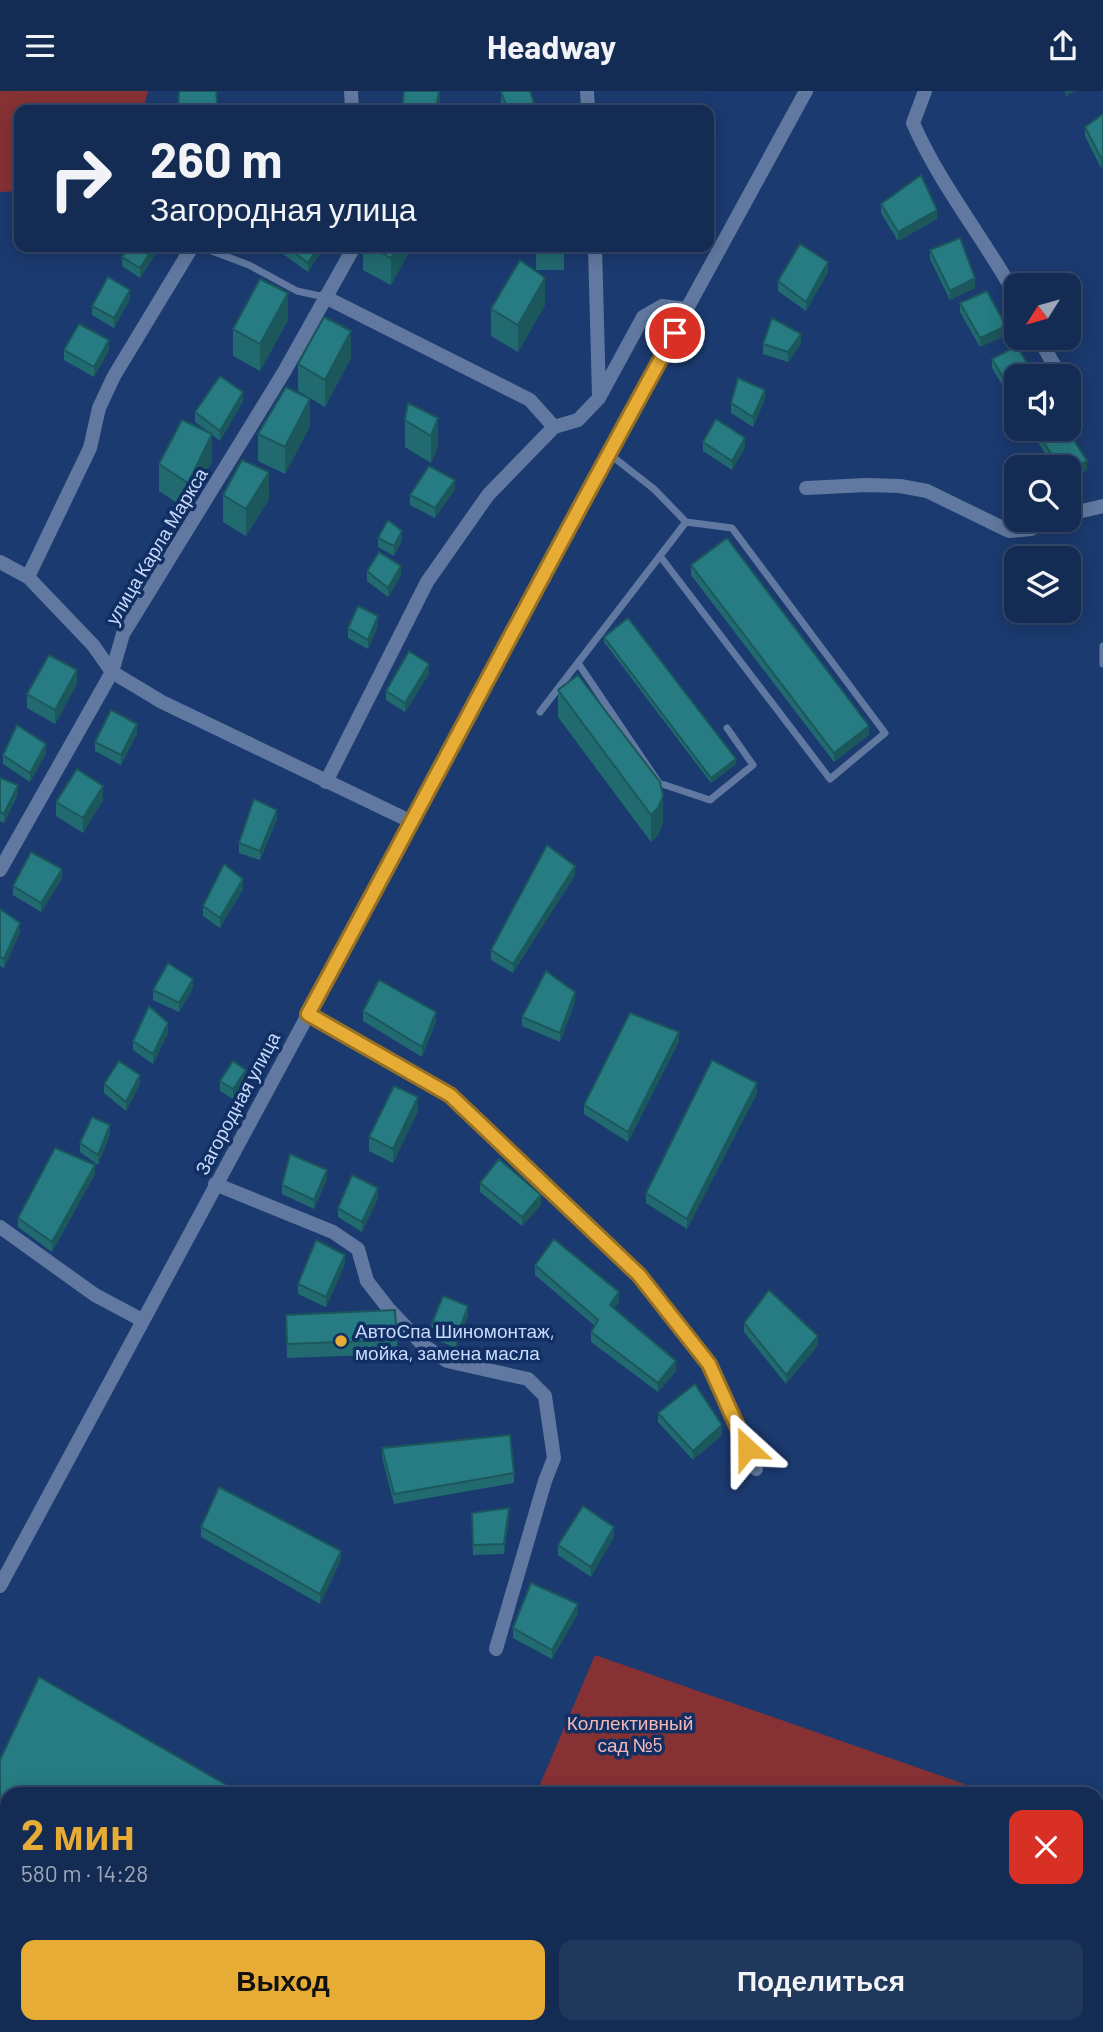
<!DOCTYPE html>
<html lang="ru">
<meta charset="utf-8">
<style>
body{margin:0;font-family:Barlow,sans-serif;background:#21385d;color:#f1f3f6;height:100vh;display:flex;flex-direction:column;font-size:26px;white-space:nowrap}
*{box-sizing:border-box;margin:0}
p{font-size:23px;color:#9da7b8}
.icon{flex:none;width:38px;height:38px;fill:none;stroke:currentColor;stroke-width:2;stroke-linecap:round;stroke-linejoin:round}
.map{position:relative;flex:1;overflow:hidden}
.side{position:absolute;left:0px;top:1696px;width:1104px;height:247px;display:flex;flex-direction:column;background:#142c53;border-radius:21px 21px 0 0;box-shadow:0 4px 18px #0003,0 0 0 2px #33486a}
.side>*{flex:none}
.top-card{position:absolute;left:14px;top:14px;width:700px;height:147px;border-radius:14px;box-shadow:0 4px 18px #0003,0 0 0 2px #33486a;background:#142c53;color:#f1f3f6;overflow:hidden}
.needle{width:46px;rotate:233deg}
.tools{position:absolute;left:1004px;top:182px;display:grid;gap:14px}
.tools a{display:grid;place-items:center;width:77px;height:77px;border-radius:14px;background:#142c53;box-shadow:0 4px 18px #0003,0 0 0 2px #33486a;font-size:35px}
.pin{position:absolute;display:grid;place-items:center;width:60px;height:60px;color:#fff;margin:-30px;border:4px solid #fff;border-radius:50%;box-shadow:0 2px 7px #0007}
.me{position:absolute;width:77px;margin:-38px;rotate:336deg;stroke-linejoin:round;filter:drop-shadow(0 0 5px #0008)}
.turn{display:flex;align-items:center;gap:24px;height:147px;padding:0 21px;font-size:32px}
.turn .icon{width:91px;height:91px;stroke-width:2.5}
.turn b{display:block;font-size:49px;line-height:60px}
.round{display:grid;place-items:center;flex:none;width:74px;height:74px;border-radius:14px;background:#21385d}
.overview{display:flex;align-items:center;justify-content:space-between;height:119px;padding:0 21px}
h1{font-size:42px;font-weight:700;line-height:52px;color:#e6ac36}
.cta{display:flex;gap:14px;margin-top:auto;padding:14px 21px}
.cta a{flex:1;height:80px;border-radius:14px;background:#e6ac36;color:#111;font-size:28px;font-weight:700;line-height:80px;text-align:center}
.cta a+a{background:#21385d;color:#f1f3f6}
header{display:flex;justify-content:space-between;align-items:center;height:91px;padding:0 21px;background:#142c53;font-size:32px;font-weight:700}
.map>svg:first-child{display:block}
.green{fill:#863134}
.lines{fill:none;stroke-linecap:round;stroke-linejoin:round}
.path{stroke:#5974a1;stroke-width:2.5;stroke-dasharray:5 3.5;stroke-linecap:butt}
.service{stroke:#6179a0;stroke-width:7}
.minor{stroke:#6179a0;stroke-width:14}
.tertiary{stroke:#6179a0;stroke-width:14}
.wall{fill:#216b70}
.shaded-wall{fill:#1b575b}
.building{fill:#267c82;stroke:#1b575b;stroke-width:2}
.route-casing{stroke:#967023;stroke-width:18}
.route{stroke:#e6ac36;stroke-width:12}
.poi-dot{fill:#e6ac36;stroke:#112f63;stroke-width:2.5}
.labels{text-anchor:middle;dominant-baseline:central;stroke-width:7;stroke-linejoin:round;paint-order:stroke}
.street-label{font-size:19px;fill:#c8dbfc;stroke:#112f63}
.poi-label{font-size:19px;fill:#c8dbfc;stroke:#112f63;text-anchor:start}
.park-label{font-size:19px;fill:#f4b7b5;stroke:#112f63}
</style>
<header><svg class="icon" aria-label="menu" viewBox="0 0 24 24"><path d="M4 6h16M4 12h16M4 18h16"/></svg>Headway<svg class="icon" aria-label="share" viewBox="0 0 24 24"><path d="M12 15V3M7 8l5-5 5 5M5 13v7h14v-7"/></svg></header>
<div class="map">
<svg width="1103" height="1941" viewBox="0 0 1103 1941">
<rect width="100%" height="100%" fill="#1b3a6f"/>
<path class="green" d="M0,0h148l-5,19h-124v81l-19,1z
M595,1564l398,139h-457z
M1097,1739l6,2v200h-669l3,-5h660z"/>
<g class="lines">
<path class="path" d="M22,1941l2,-5"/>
<path class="service" d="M201,156l48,18 48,26 28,6
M660,465l170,223 55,-46 -153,-205 -46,-6
M1103,555v18
M578,572l81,120 51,17 43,-35 -26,-37
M540,621l146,-190 -32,-33 -46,-36"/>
<path class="minor" d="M351,0l1,19
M587,0l1,19
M925,0l-12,32c27,62 71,115 104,175
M595,156l4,149
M325,206l205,103 24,27 24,-7 21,-22 44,-81 19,-11 26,3
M1039,247l21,38
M806,397l60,-3 34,1 27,5 82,40 22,-2 23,-9
M1069,423l34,-8
M0,471l28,15 65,68 19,27
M28,486l62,-129 9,-40 15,-32 78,-129
M326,691l101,-200 61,-87 66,-68
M0,779l112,-198 11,-38 161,-262 70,-125
M308,923l142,81 189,180 70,89 47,105
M215,1093l118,48 25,17 9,32 21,27 35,37 24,16 81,18 17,17 9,62 -9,23 -49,168
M0,1136l95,68 47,25
M0,1764l7,4
M0,1897l7,4
M77,1936l11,5
M358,1936l9,5"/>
<path class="tertiary" d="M112,581l50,30 250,120
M0,1495l412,-764 196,-369 198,-362"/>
</g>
<path class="wall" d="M501,1l35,18h-35z
M1103,23l-2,54 -16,-32v-9z
M881,113l56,15 -39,22 -17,-28z
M160,156l-20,31 -18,-12v-9z
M283,156h41l-16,25 -25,-18z
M363,156h49l-21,38 -28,-15z
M536,156h28v23h-28z
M930,159l45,38 -25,12 -20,-41z
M828,181l-22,39 -28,-20v-10z
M130,208l-16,29 -22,-13v-9z
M960,212l46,32 -26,12 -20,-35z
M545,214l-27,47 -27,-16v-27z
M288,229l-28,51 -27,-15v-27z
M763,253h38l-13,18 -25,-8z
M64,259h45l-15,27 -30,-17z
M351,267l-26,49 -27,-16v-27z
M992,268l25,17v34l-25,-42z
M765,308l-12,28 -22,-14v-10z
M243,310l-23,40 -8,-6v26l-24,49 -29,-19v-27l51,-31 -15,-11v-10z
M408,312l30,43 -7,17 -26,-16v-27z
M310,335l-25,48 -27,-13v-27z
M1038,342l49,37 -18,10v-13h-15l-16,-25z
M703,351l42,6 -13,22 -29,-19z
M455,398l-20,29 -25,-13v-10z
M223,404l46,4 -23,37 -23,-14z
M378,447l24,2 -8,16 -16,-9z
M691,474l178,170 -35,27 -143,-187z
M367,480l34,4 -13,22 -21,-16z
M378,535l-10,23 -20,-11v-10z
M604,546l132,127 -25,19 -107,-141z
M429,583l-24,38 -19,-12v-9z
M77,593l-22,40 -28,-16v-14z
M558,599l105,133 -5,12 -7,7 -93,-125z
M137,642l-16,32 -26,-14v-9z
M46,662l-16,29 -27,-18v-9z
M0,687l18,16 -14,29 -4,-2z
M103,709l-20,33 -27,-17v-14z
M277,728l-17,41 -21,-7v-10z
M575,784l-62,98 -22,-13v-10z
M62,787l-21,34 -28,-17v-9z
M243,798l-23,39 -17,-12v-10z
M0,818l20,23 -16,36 -4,-2z
M193,897l-14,24 -26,-12v-10z
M575,911l-15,40 -38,-16v-9z
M363,920l73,10 -14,36 -59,-36z
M168,942l-15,31 -20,-14v-9z
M679,950l-51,101 -44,-28v-9z
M246,989l-13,19 -13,-8v-10z
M104,993h36l-14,27 -22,-18z
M757,1002l-70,136 -41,-26v-10z
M418,1020l-25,52 -24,-12v-14z
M110,1043l-12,31 -18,-13v-9z
M95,1083l-43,78 -34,-25v-9z
M327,1088l-13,30 -32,-15v-9z
M480,1092l61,22 -19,21 -42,-34z
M378,1107l-16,34 -24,-15v-9z
M345,1173l-19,43 -28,-13v-10z
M535,1174l84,37 -5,6 62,63 -18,21 -67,-50v-10l4,-6 -60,-51z
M286,1224l111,25v14l-110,4z
M468,1224l-12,33 -26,-11v-9z
M744,1232l74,22 -32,39 -42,-52z
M658,1322l64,22 -29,25 -35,-38z
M382,1357l132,25v10l-120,21 -12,-47z
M509,1426l-5,37 -31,1 -1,-33z
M201,1436l140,33 -21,44 -119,-67z
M614,1446l-23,40 -33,-22v-10z
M578,1522l-26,46 -39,-21v-10z
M0,1669l7,34v27l-7,-4z
M111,1936h34l-2,5h-20z"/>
<path class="shaded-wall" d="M439,0h1v19h-4z
M1065,0h10l-10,6z
M1103,66v10l-2,1v-10z
M937,119v9l-39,22v-9z
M154,156h6l-20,31v-10z
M318,156h6l-16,25v-9z
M397,156h15l-21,38v-27z
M828,171v10l-22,39v-9z
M545,187v27l-27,47v-27z
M975,187v10l-25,12v-9z
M130,199v9l-16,29v-10z
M288,202v27l-28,51v-27z
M1006,235v9l-26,12v-9z
M351,240v27l-26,49v-27z
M801,243v10l-13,18v-10z
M109,249v10l-15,27v-10z
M765,299v9l-12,28v-10z
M243,301v9l-23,40v-10z
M310,308v27l-25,48v-27z
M438,327v28l-7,17v-27z
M212,343v27l-24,49v-27z
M745,347v10l-13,22v-9z
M1087,370v9l-18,10v-10z
M269,381v27l-23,37v-27z
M455,389v9l-20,29v-10z
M402,440v9l-8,16v-10z
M401,475v9l-13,22v-9z
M378,525v10l-10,23v-9z
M429,573v10l-24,38v-9z
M77,579v14l-22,40v-14z
M137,633v9l-16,32v-10z
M869,635v9l-35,27v-9z
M46,653v9l-16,29v-9z
M736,668v5l-25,19v-5z
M18,694v9l-14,29v-9z
M103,695v14l-20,33v-15z
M663,705v27l-5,12 -7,7v-27z
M277,719v9l-17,41v-9z
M575,775v9l-62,98v-9z
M62,778v9l-21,34v-9z
M243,788v10l-23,39v-10z
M20,832v9l-16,36v-9z
M193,888v9l-14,24v-9z
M575,901v10l-15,40v-9z
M436,921v9l-14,36v-10z
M168,932v10l-15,31v-10z
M679,941v9l-51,101v-10z
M246,979v10l-13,19v-10z
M140,984v9l-14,27v-9z
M757,992v10l-70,136v-10z
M418,1006v14l-25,52v-14z
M110,1034v9l-12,31v-10z
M95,1074v9l-43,78v-10z
M327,1079v9l-13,30v-9z
M378,1097v10l-16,34v-10z
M541,1104v10l-19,21v-9z
M345,1164v9l-19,43v-10z
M619,1201v10l-9,12v-9z
M468,1215v9l-12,33v-9z
M818,1245v9l-32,39v-9z
M676,1270v10l-18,21v-9z
M722,1334v10l-29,25v-9z
M509,1417v9l-5,37v-10z
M614,1436v10l-23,40v-10z
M341,1460v9l-21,44v-10z
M578,1513v9l-26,46v-9z
M7,1844v9l-7,17v-10z
M141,1936h4l-2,5h-3z"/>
<path class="building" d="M179,0h37l2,19h-40z
M404,0h35l-3,19h-34z
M502,0h28l6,19h-28l-7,-18z
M1103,23v43l-2,1 -16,-31z
M921,84l16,35 -39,22 -17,-28z
M960,147l15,40 -25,13 -20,-41z
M800,153l28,18 -22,40 -28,-21z
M129,156h25l-14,21 -18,-11z
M287,156h31l-10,16z
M370,156h27l-6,11z
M520,169l25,18 -27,47 -27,-16z
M108,186l22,13 -16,28 -22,-12z
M260,188l28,14 -28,51 -27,-15z
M987,200l19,35 -26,12 -20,-35z
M324,226l27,14 -26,49 -27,-16z
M772,227l29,16 -13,18 -25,-8z
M79,233l30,16 -15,27 -30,-17z
M1017,255l18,30h-18v25l-25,-42z
M220,285l23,16 -23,39 -25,-19z
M738,287l27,12 -12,27 -22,-14z
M286,296l24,12 -25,48 -27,-13z
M408,312l30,15 -7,18 -26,-16z
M716,328l29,19 -13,23 -29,-19z
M182,329l30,14 -24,49 -29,-19z
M1044,338h23l20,32 -18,9v-3h-10l-21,-34z
M242,369l27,12 -23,37 -23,-14z
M429,375l26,14 -20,28 -25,-13z
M388,429l14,11 -8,15 -16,-8z
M727,447l142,188 -35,27 -143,-188z
M379,461l22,14 -13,22 -21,-17z
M358,515l20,10 -10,24 -20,-12z
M628,527l108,141 -25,19 -107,-141z
M409,560l20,13 -24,39 -19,-12z
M49,564l28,15 -22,40 -28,-16z
M578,584l82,107 3,14 -5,12 -7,7 -93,-125z
M111,619l26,14 -16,31 -26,-13z
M17,634l29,19 -16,29 -27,-18z
M77,678l26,17 -20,32 -27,-16z
M0,687l18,7 -14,29 -4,-2z
M254,708l23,11 -17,41 -21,-8z
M547,754l28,21 -62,98 -22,-14z
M31,761l31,17 -21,34 -28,-17z
M224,773l19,15 -23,39 -17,-12z
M0,818l20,14 -16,36 -4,-2z
M168,872l25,16 -14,24 -26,-13z
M546,880l29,21 -15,41 -38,-16z
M379,889l57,32 -14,35 -59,-36z
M149,915l19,17 -15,31 -20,-13z
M630,922l49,19 -51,100 -44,-27z
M712,969l45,23 -70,136 -41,-26z
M119,970l21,14 -14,27 -22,-18z
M233,970l13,9 -13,19 -13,-8z
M394,995l24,11 -25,52 -24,-12z
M92,1026l18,8 -12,30 -18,-12z
M55,1057l40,17 -43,77 -34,-24z
M290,1063l37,16 -13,30 -32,-15z
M499,1068l42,36 -19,22 -42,-34z
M352,1084l26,13 -16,34 -24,-14z
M554,1148l65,53 -9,13 66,56 -18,22 -67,-51 7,-12 -63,-55z
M316,1149l29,15 -19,42 -28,-13z
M769,1199l49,46 -32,39 -42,-52z
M443,1205l25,10 -12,33 -26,-11z
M395,1219l2,30 -110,4 -1,-29z
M695,1293l27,41 -29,26 -35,-38z
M510,1344l4,38 -120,21 -12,-46z
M219,1396l122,64 -21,43 -119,-67z
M583,1415l31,21 -23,40 -33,-22z
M509,1417l-5,36 -31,1 -1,-32z
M531,1492l47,21 -26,46 -39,-22z
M39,1586l203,117h-235v17l-7,-3v-48z
M0,1826l7,3v15l-7,16z
M0,1931l9,5 -2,5h-7z
M132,1936h9l-1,3z
M179,1936h31l-2,5h-32z"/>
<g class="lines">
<g class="route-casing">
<path id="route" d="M675,242c-125,226 -244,455 -367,681l142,81 189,180 70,89 38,84"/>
</g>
<use href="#route" class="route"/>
</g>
<circle class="poi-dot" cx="341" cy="1250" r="7"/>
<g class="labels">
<g class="street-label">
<text transform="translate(156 455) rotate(-59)">улица Карла Маркса</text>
<text transform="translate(237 1012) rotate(-62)">Загородная улица</text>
</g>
<g class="poi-label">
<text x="355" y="1239">АвтоСпа Шиномонтаж,<tspan x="355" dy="22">мойка, замена масла</tspan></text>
</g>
<g class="park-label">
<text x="630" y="1631">Коллективный<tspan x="630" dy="22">сад №5</tspan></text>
</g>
</g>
</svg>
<div class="tools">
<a><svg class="needle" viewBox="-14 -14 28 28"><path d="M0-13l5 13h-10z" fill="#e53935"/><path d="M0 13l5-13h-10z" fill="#9da7b8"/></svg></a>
<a><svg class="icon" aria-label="sound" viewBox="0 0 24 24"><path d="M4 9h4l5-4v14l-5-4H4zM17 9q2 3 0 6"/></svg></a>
<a><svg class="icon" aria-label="search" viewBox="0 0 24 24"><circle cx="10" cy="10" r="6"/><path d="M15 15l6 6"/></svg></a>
<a><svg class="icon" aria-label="layers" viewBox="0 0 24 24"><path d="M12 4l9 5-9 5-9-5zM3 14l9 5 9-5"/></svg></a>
</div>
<div class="pin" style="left:675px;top:242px;background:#d93025"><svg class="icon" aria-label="arrive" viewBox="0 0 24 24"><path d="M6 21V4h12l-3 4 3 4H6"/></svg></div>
<svg class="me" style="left:747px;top:1357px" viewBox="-20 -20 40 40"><path d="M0-17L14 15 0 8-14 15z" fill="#e6ac36" stroke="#fff" stroke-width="4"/></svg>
<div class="top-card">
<div class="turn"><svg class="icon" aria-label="right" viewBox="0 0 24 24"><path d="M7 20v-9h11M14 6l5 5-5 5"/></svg><div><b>260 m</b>Загородная улица</div></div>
</div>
<section class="side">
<div class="overview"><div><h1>2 мин</h1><p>580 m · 14:28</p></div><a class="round" style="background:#d93025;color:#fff"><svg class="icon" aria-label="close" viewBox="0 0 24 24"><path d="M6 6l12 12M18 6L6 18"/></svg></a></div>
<div class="cta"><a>Выход</a><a>Поделиться</a></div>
</section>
</div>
